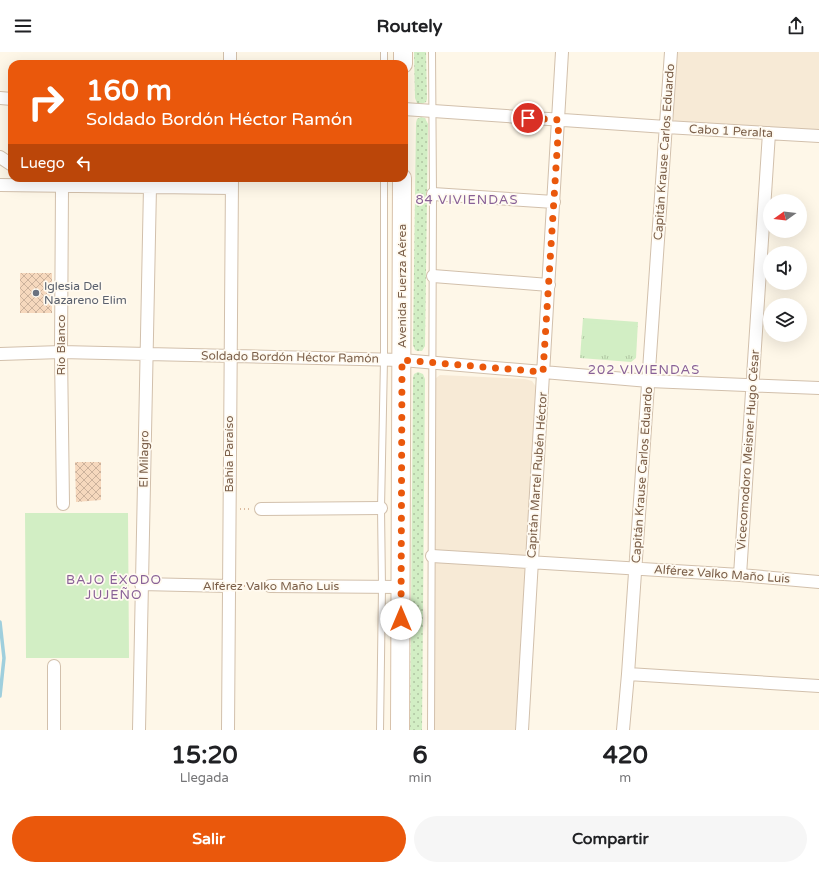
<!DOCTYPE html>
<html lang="es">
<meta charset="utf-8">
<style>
body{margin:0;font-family:"Varela Round",sans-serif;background:#f6f6f6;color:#202124;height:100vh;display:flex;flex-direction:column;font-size:15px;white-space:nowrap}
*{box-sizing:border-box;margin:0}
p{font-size:13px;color:#757577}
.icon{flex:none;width:22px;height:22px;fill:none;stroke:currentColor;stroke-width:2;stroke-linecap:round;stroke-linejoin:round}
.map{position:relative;height:678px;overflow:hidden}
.sheet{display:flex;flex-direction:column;background:#fff;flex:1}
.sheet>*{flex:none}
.guide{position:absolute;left:8px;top:8px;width:400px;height:122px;border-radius:12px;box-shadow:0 4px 16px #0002;background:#ea580c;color:#fff;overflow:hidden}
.needle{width:26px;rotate:255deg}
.tools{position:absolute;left:763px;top:142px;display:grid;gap:8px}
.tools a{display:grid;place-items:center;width:44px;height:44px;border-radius:50%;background:#fff;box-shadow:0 4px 16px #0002;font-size:20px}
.pin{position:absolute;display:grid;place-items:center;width:34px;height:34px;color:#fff;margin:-17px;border:2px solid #fff;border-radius:50%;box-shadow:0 1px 4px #0007}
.me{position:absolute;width:44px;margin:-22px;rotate:0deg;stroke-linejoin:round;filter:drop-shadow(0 0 3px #0008)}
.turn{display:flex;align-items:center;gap:14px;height:84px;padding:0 12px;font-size:18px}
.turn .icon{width:52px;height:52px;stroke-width:2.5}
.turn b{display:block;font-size:28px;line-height:34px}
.then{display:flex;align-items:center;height:38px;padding:0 12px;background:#0003;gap:8px;font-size:15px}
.eta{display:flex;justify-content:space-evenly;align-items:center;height:68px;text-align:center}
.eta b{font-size:24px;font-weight:700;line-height:28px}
.primary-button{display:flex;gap:8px;margin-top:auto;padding:8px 12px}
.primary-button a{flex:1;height:46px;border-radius:24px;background:#ea580c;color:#fff;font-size:16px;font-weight:700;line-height:46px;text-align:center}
.primary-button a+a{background:#f6f6f6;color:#202124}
header{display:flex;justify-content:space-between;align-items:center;height:52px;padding:0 12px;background:#fff;font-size:18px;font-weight:700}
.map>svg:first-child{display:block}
.residential{fill:#f7ead6}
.grass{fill:url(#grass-dots)}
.park{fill:url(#park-tufts)}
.pitch{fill:#d2eec4}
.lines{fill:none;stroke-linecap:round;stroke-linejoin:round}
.stream{stroke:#9fcfdd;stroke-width:3.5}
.building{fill:url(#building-cross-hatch)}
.lane-casing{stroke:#d2c0ac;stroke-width:8}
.street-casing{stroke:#d2c0ac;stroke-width:14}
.secondary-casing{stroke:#d8c2ab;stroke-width:20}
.path{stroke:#dcbb9f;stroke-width:2;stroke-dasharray:1 3;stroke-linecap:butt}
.lane{stroke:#fff;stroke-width:6}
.street{stroke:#fff;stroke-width:12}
.secondary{stroke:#fff;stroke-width:18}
.route{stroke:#ea580c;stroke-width:7;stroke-dasharray:0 12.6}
.worship-dot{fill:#6b7280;stroke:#fffaf0;stroke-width:1.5}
.labels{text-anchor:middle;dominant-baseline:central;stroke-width:3.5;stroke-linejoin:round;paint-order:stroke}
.street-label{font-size:12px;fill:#7b5f49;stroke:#fffaf0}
.worship-label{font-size:12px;fill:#5b616d;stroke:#fffaf0;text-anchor:start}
.neighbourhood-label{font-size:13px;letter-spacing:1px;fill:#896197;stroke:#fffaf0}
</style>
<header><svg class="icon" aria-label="menu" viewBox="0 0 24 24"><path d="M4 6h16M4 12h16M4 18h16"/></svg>Routely<svg class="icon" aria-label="share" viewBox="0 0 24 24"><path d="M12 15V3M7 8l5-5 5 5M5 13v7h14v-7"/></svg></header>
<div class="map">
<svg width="819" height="678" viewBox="0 0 819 678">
<defs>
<pattern id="grass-dots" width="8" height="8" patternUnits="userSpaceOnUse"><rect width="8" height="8" fill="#d2eec4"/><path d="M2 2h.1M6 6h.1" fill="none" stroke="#afc4a1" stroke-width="1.8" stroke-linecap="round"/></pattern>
<pattern id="park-tufts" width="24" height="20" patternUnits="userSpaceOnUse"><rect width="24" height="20" fill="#d2eec4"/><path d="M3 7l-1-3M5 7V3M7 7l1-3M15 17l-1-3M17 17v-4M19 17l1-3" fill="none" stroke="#afc4a1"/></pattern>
<pattern id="building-cross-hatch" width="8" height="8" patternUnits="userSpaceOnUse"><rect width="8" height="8" fill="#f6d8bd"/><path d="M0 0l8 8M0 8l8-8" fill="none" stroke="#ccb29c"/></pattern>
</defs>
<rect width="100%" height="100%" fill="#fef7e8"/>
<path class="residential" d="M677,0h142v79l-140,-8 -6,-3z
M440,323l85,4 7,2 5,7 -22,342h-81l2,-352z"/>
<path class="grass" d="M414,0h12l1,47 -1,3 -4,2 -5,-1 -2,-5z
M421,65l4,1 3,6 -3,222 -3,5h-5l-2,-1 -2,-5 3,-222 1,-4z
M418,320l5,2 2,5 -3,351h-12l3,-352 1,-4z"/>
<path class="park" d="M583,266l55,4 -2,36 -5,4 -51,-4z"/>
<path class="pitch" d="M588,271l46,2 -2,29 -46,-3z
M25,461h103l1,145h-103z"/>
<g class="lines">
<path class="stream" d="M0,570l4,36 -4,38"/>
</g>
<path class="building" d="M20,221h32v40h-32z
M75,410h26v38l-25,2z"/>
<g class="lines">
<g class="lane-casing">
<path id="lane" d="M384,12v-12
M380,678l2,-143 -1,-79 3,-148v-182
M431,678l2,-536 -1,-142"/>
</g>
<g class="street-casing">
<path id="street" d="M230,12v-12
M0,46l12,1
M404,57l262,18 153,9
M0,105l12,8
M0,133l232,3
M62,134l-1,166 2,152
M433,142l121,8
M433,224l116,9
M0,302l61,-2 341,8 247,21 170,7
M261,457l120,-1
M432,504l308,19 79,7
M740,523l29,-442
M141,532l88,2
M270,534l131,1
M628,622l191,12
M54,678v-64
M139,678l11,-543
M228,678l4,-552
M522,678l40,-678
M623,678l5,-56 43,-622"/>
</g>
<g class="secondary-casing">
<path id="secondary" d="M403,12v-12
M400,678l2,-552"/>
</g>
<path class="path" d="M240,457h9
M240,534h20"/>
<use href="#lane" class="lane"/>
<use href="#street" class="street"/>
<use href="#secondary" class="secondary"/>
</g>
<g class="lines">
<path class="route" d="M401,567l1,-259 141,12 16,-252 -31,-2"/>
</g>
<circle class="worship-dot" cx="36" cy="241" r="4"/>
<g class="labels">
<g class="street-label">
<text transform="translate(731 79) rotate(3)">Cabo 1 Peralta</text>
<text transform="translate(664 100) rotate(-86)">Capitán Krause Carlos Eduardo</text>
<text transform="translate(402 234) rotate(-90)">Avenida Fuerza Aérea</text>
<text transform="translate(61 293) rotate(-90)">Río Blanco</text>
<text transform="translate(290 305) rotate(1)">Soldado Bordón Héctor Ramón</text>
<text transform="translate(748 398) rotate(-86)">Vicecomodoro Meisner Hugo César</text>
<text transform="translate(229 402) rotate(-90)">Bahía Paraíso</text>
<text transform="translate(144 407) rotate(-89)">El Milagro</text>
<text transform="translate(537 423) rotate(-86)">Capitán Martel Rubén Héctor</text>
<text transform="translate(642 423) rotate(-86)">Capitán Krause Carlos Eduardo</text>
<text transform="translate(722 522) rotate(4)">Alférez Valko Maño Luis</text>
<text x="271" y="534">Alférez Valko Maño Luis</text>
</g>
<g class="worship-label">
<text x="44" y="234">Iglesia Del<tspan x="44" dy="14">Nazareno Elim</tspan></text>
</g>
<g class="neighbourhood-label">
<text x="467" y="148">84 VIVIENDAS</text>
<text x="644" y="318">202 VIVIENDAS</text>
<text x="114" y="528">BAJO ÉXODO<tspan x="114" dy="15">JUJEÑO</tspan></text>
</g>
</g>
</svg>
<div class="tools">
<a><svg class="needle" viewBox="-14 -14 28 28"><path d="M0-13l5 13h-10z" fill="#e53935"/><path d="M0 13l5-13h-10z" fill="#757577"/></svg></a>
<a><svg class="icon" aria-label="sound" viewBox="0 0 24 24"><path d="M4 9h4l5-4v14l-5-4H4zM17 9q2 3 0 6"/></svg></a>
<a><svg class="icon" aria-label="layers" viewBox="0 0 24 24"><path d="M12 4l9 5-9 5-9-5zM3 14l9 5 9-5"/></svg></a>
</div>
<div class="pin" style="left:528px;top:66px;background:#d93025"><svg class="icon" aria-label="arrive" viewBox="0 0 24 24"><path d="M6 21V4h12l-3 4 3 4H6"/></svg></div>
<svg class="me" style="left:401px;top:567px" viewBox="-20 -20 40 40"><circle r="19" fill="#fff"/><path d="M0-13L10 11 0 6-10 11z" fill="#ea580c"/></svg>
<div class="guide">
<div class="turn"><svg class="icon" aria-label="right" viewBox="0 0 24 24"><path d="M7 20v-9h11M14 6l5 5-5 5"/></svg><div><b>160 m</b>Soldado Bordón Héctor Ramón</div></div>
<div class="then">Luego<svg class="icon" aria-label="left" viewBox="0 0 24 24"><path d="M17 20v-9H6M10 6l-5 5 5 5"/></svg></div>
</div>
</div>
<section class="sheet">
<div class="eta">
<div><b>15:20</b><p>Llegada</p></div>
<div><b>6</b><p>min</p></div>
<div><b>420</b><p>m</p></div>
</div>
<div class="primary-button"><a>Salir</a><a>Compartir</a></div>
</section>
